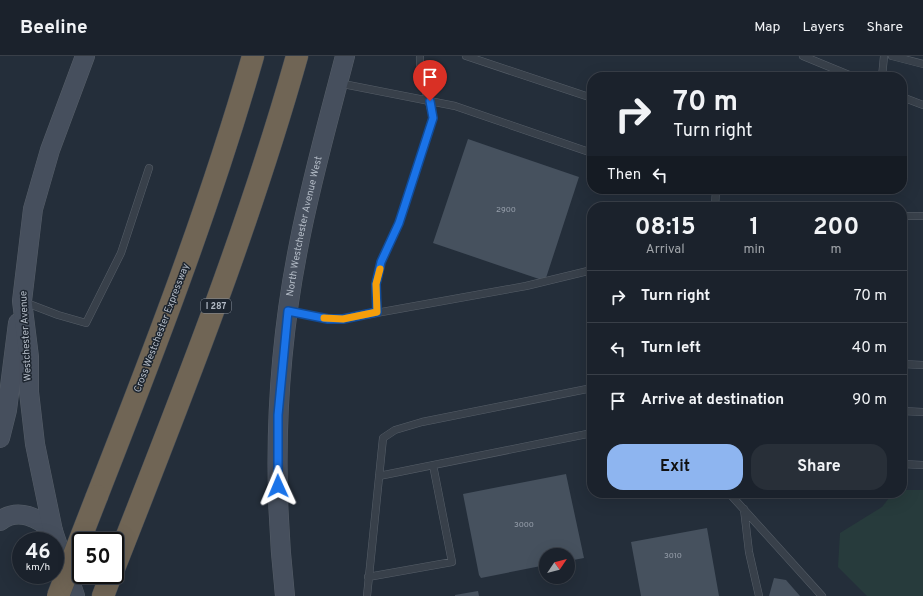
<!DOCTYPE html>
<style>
body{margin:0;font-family:Overpass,sans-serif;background:#282f38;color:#f1f3f6;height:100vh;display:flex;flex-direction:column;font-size:15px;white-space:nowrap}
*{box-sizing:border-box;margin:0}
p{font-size:13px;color:#a0a4a9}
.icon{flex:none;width:22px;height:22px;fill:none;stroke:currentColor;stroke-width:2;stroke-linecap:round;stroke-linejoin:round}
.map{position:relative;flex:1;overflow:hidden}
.details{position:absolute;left:587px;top:146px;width:320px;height:296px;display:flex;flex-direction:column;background:#1b222c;border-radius:16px;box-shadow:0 4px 16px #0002,0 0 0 1px #393f48}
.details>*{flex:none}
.guide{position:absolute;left:587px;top:16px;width:320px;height:122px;border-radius:16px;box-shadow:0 4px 16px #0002,0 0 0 1px #393f48;background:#1b222c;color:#f1f3f6;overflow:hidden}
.needle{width:26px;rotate:55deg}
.controls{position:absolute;left:539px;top:492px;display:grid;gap:8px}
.controls a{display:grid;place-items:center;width:36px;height:36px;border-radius:50%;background:#1b222c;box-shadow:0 4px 16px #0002,0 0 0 1px #393f48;font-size:20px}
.speed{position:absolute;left:12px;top:476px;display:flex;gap:8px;font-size:20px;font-weight:700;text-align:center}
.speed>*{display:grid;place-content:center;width:52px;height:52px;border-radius:50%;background:#1b222c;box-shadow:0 4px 16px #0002,0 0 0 1px #393f48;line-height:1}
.speed small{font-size:10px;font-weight:400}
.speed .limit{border:2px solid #111;border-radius:6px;background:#fff;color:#111}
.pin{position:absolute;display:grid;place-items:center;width:34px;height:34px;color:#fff;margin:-41px -17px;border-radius:50% 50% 50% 0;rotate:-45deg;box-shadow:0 0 4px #0007}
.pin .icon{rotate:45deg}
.me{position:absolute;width:44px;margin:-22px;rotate:359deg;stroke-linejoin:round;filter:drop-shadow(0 0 3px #0008)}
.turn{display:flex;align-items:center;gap:14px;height:84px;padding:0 20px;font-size:18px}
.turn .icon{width:52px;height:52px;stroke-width:2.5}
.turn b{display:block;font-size:28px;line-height:34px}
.then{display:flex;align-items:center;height:38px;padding:0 20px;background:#0003;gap:8px;font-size:15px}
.eta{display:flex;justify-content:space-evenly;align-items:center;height:68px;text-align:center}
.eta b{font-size:24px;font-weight:700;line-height:28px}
.button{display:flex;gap:8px;margin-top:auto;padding:8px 20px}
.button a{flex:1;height:46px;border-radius:16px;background:#8eb5f0;color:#111;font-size:16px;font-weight:700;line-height:46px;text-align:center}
.button a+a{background:#282f38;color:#f1f3f6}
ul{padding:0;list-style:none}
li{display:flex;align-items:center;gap:12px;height:52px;padding:0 20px;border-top:1px solid #393f48}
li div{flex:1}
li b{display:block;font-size:15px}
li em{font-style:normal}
header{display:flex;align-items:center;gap:24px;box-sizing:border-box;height:56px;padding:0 20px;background:#1b222c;border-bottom:1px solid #393f48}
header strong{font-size:19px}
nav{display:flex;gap:22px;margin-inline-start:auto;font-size:14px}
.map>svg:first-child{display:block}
.green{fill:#273b3c}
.building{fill:#46515e}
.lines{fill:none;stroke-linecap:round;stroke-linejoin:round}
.service-casing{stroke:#565e68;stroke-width:8}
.secondary-casing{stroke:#565e68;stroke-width:20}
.motorway-casing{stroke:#434b55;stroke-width:23}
.service{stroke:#38404a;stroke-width:7}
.secondary{stroke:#464f5d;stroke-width:19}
.motorway{stroke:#706555;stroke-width:22}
.motorway-bridge-casing{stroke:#434b55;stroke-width:23;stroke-linecap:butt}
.motorway-bridge{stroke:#706555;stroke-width:22}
.route-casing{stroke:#114b97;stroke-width:10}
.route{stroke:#1a73e8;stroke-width:7}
.slow{stroke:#f59e0b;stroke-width:7}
.labels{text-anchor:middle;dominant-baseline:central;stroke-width:3;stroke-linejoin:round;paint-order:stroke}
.number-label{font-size:8px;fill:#98a0ac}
.shield{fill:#1d252f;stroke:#868e99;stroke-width:1}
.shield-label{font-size:9px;font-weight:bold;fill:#b3bbc6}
.street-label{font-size:10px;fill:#b3bbc6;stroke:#1d252f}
</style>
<header>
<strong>Beeline</strong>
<nav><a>Map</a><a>Layers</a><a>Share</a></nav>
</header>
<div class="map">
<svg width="923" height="540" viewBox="0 0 923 540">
<rect width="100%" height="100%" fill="#242e3a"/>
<path class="green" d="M902,434h21v106h-56l-29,-29 2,-34 42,-26 11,-14h9z"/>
<path class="building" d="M468,83l111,38 -34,104 -112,-38z
M566,418l18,84 -16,3v-6h-22v10l-65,13 -2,-3 -16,-81z
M707,472l12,68h-78l-10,-54z
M774,522l12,2 14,16h-31z
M478,535l1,5h-24v-1z"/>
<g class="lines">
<g class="service-casing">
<path id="service" d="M466,0l126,42
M803,0l51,21
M892,0l31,8
M882,21l2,-21
M338,27l117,23 137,47
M902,41l21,8
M715,151l1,-18
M902,160h21
M24,246l34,13 28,8 35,-70 28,-85
M290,255l38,8h15l183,-33 66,-16
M377,256l-1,-28 5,-22 18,-39 34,-105c-4,-20 -14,-41 -13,-62
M902,308l21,1
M902,355l21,1
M902,408l21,1
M379,420l213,-43
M729,437l93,103
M744,453l5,43 10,44
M368,521l84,-15 -19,-97
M367,540l16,-158 12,-8 27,-8 170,-34"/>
</g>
<g class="secondary-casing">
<g id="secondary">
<path d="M0,382l7,-28 11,-87"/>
<path d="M0,465c18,-14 39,-3 53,10"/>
<path d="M75,540l-22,-65 -18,-87 -6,-52v-35l-7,-56 11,-92 17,-59 35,-94"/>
<path id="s1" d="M285,540c-13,-117 -9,-237 14,-352 12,-63 30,-126 46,-188"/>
</g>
</g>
<g class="motorway-casing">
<path id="motorway" d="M97,440c57,-145 113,-290 156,-440
M115,510c66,-168 133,-336 182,-510
M103,540l8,-21"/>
</g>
<use href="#service" class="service"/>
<use href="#secondary" class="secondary"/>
<use href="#motorway" class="motorway"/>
<g class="motorway-bridge-casing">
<path id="motorway-bridge" d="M58,540l39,-100"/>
</g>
<use href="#motorway-bridge" class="motorway-bridge"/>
</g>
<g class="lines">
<g class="route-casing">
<path id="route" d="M278,430v-71l10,-104 40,8h15l34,-7 -1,-28 5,-22 18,-39 34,-105 -3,-17"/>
</g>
<use href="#route" class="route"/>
<path class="slow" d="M324,262l19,1 34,-7 -1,-28 4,-15"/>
</g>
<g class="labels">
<g class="number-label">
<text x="506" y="154">2900</text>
<text x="524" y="469">3000</text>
<text x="673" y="500">3010</text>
</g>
<rect class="shield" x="201" y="243" width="30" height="14" rx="3"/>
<g class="shield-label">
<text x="216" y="250">I 287</text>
</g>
<g class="street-label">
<text stroke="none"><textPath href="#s1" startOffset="372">North Westchester Avenue West</textPath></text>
<text transform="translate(162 272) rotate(-69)">Cross Westchester Expressway</text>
<text transform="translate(26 280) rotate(-93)">Westchester Avenue</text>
</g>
</g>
</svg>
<div class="controls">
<a><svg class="needle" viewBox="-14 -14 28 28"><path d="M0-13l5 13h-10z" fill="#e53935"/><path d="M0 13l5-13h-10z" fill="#a0a4a9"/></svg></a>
</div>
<div class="speed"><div>46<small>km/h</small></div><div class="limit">50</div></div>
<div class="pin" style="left:430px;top:45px;background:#d93025"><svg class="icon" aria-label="arrive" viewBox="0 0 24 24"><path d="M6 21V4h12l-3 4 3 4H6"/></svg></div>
<svg class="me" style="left:278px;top:430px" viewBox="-20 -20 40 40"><path d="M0-17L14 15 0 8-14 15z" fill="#1a73e8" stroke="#fff" stroke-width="4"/></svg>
<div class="guide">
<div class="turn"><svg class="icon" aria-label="right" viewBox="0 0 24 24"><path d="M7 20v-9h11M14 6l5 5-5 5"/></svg><div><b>70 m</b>Turn right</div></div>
<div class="then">Then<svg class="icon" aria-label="left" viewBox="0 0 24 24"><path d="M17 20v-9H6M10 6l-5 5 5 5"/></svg></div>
</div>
<section class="details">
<div class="eta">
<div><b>08:15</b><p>Arrival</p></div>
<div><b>1</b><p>min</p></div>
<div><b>200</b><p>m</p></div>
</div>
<ul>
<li><svg class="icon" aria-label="right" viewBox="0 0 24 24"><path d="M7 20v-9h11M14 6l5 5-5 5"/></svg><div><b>Turn right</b></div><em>70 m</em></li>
<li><svg class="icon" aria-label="left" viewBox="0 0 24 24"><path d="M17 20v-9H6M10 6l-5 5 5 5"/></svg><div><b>Turn left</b></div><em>40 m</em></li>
<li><svg class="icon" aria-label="arrive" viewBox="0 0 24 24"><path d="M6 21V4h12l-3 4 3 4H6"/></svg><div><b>Arrive at destination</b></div><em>90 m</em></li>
</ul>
<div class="button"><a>Exit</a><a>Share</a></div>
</section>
</div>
